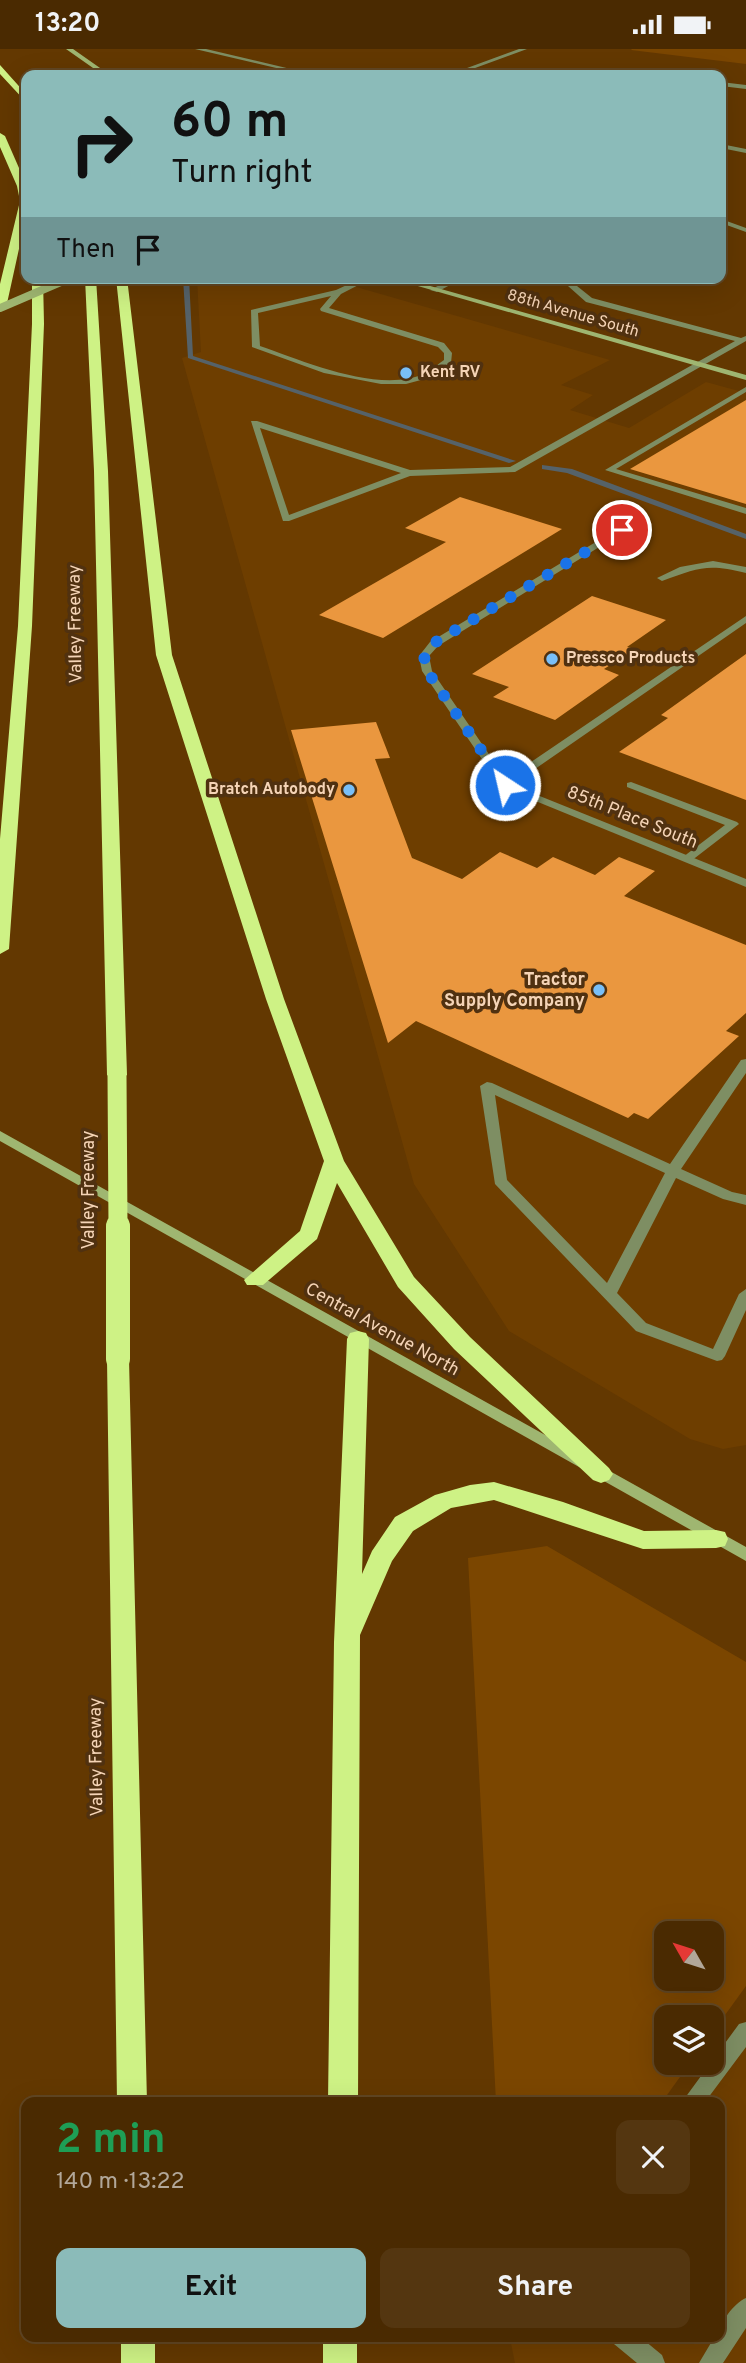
<!DOCTYPE html>
<meta charset="utf-8">
<style>
body{margin:0;font-family:Overpass,sans-serif;background:#543610;color:#f1f3f6;height:100vh;display:flex;flex-direction:column;font-size:26px;white-space:nowrap}
*{box-sizing:border-box;margin:0}
p{font-size:23px;color:#b2a799}
.icon{flex:none;width:38px;height:38px;fill:none;stroke:currentColor;stroke-width:2;stroke-linecap:round;stroke-linejoin:round}
.map{position:relative;flex:1;overflow:hidden}
.side{position:absolute;left:21px;top:2048px;width:704px;height:245px;display:flex;flex-direction:column;background:#4a2a01;border-radius:14px;box-shadow:0 7px 28px #0002,0 0 0 2px #614623}
.side>*{flex:none}
.top-card{position:absolute;left:21px;top:21px;width:705px;height:214px;border-radius:14px;box-shadow:0 7px 28px #0002,0 0 0 2px #614623;background:#8bbbb9;color:#111;overflow:hidden}
.needle{width:46px;rotate:309deg}
.buttons{position:absolute;left:654px;top:1872px;display:grid;gap:14px}
.buttons a{display:grid;place-items:center;width:70px;height:70px;border-radius:14px;background:#4a2a01;box-shadow:0 7px 28px #0002,0 0 0 2px #614623;font-size:35px}
.pin{position:absolute;display:grid;place-items:center;width:60px;height:60px;color:#fff;margin:-30px;border:4px solid #fff;border-radius:50%;box-shadow:0 2px 7px #0007}
.me{position:absolute;width:77px;margin:-38px;rotate:325deg;stroke-linejoin:round;filter:drop-shadow(0 0 5px #0008)}
.turn{display:flex;align-items:center;gap:24px;height:147px;padding:0 35px;font-size:32px}
.turn .icon{width:91px;height:91px;stroke-width:2.5}
.turn b{display:block;font-size:49px;line-height:60px}
.then{display:flex;align-items:center;height:66px;padding:0 35px;background:#0003;gap:14px;font-size:26px}
.round{display:grid;place-items:center;flex:none;width:74px;height:74px;border-radius:14px;background:#543610}
.headline{display:flex;align-items:center;justify-content:space-between;height:119px;padding:0 35px}
h1{font-size:42px;font-weight:700;line-height:52px;color:#1e9e55}
.button{display:flex;gap:14px;margin-top:auto;padding:14px 35px}
.button a{flex:1;height:80px;border-radius:14px;background:#8bbbb9;color:#111;font-size:28px;font-weight:700;line-height:80px;text-align:center}
.button a+a{background:#543610;color:#f1f3f6}
.status{display:flex;justify-content:space-between;align-items:center;height:49px;padding:0 35px;background:#4a2a01;direction:ltr}
.status svg{height:19px;fill:currentColor}
.map>svg:first-child{display:block}
.built{fill:#6e3e00}
.green{fill:#7b4600;fill-rule:evenodd}
.lines{fill:none;stroke-linecap:round;stroke-linejoin:round}
.stream{fill:#556269;fill-rule:evenodd}
.building{fill:#ea973f}
.lane{fill:#7e8e63;fill-rule:evenodd}
.street{fill:#7e8e63;fill-rule:evenodd}
.secondary{fill:#9fb671;fill-rule:evenodd}
.highway{fill:#cef285;fill-rule:evenodd}
.secondary-bridge{stroke:#9fb671;stroke-width:8}
.highway-bridge-far1{stroke:#cef285;stroke-width:19}
.highway-bridge{stroke:#cef285;stroke-width:24}
.route{stroke:#1a73e8;stroke-width:12;stroke-dasharray:0 21.6}
.poi-dot{fill:#79bff8;stroke:#503110;stroke-width:2.5}
.labels{text-anchor:middle;dominant-baseline:central;stroke-width:7;stroke-linejoin:round;paint-order:stroke}
.far-street-label{font-size:16px;fill:#f5d4b6;stroke:#503110}
.far-poi-label{font-size:16px;font-weight:bold;fill:#f5d4b6;stroke:#503110;text-anchor:start}
.street-label{font-size:18px;fill:#f5d4b6;stroke:#503110}
.poi-label{font-size:18px;font-weight:bold;fill:#f5d4b6;stroke:#503110;text-anchor:end}
</style>
<div class="status"><b>13:20</b><svg viewBox="0 0 49 12"><path d="M0 12V9h3v3zM5 12V6h3v6zM10 12V3h3v9zM15 12V0h3v12zM26 1h20v11H26zM47 4h2v5h-2z"/></svg></div>
<div class="map">
<svg width="746" height="2314" viewBox="0 0 746 2314">
<rect width="100%" height="100%" fill="#633801"/>
<path class="built" d="M197,229h128l285,82 -49,25 32,10 -23,15 59,18 77,-46 40,11v1052l-23,4 -33,-10 -181,-108 -95,-147 -232,-826 19,-6z
M746,1981v333h-231l-4,-20 5,-7h203v-234h-27z"/>
<path class="green" d="M746,0v15l-115,-14 1,-1z
M547,1497l199,116v324l-34,47v-15h-45v45h23l-28,39h-166l-28,-544zM667,1885h45v45h-45z"/>
<g class="lines">
<path class="stream" d="M183,229h6l4,78 323,105 -7,2 -321,-105z
M542,416l30,4 174,65v5l-179,-66 -25,-4z"/>
</g>
<path class="building" d="M746,351v104l-116,-35z
M460,448l102,32 -179,109 -64,-23 127,-73 -41,-14z
M592,547l74,24 -39,27 8,2 -31,20 15,6 -64,45 -62,-23 16,-10 -37,-13z
M746,605v146l-127,-48 49,-34 -7,-3z
M376,673l14,36 -15,1 37,99 50,21 38,-27 37,16 16,-11 42,18 24,-18 36,14 -31,25 122,49v68l-20,18 13,5 -91,83 -14,-6 -6,5 -212,-97 -28,22 -97,-313z"/>
<g class="lines">
<path class="lane" d="M195,0h11l110,26h-10z
M519,0h8l-71,26h-8z
M641,21l22,3 3,2h-34z
M721,33l25,3v4l-25,-3z
M721,95l25,5v4l-25,-5z
M721,170l25,9v4l-25,-9z
M362,229h10l-31,16 -12,14 115,35 8,10 -1,10 -19,14 -26,7h-25l-57,-11 -72,-26 -1,-37 85,-20zM331,247l-11,13 1,2 117,36 6,6v7c-6,4 -12,10 -18,13 -46,22 -122,-12 -166,-27l-2,-33z
M453,229h10l-26,14 -7,-2z
M559,229h8l25,20 149,40 5,-2v5l-231,131 -105,4 -121,45h-6l-32,-100h6l153,49 100,-3 225,-126 -149,-39zM260,379l141,45 -112,42z
M746,338v5l-130,77 130,39v6l-141,-44z
M619,479l8,2 -189,116 -9,10 3,15 74,108 240,-163v7l-237,164h-8l-79,-116 -3,-15 11,-14z
M713,512l33,6v6c-39,-10 -48,-5 -84,8l-5,-3 23,-11z
M631,733l106,40 2,2 -48,37h-8v-4l42,-32 -98,-38v-4z
M746,1010v14l-65,96 51,23 14,3v10l-23,-6 -47,-21 -59,115 29,30 67,26 26,-55 7,-5v21l-21,46 -3,4 -5,1 -81,-30 -141,-147 -15,-98 7,-4 5,1 178,81 71,-104zM495,1046l170,78 -58,110 -100,-103z
M746,1973v25l-41,55h-23l57,-78z
M746,2249v30l-23,35h-24l16,-27h4c0,-13 15,-33 27,-38z
M611,2287h28l23,19 3,8h-28l-23,-19z"/>
<path class="street" d="M505,733l241,97v8l-245,-100v-4z"/>
<path class="secondary" d="M66,0h7l37,26h-7z
M390,229h12l344,97v5z
M0,1082l746,416v14l-746,-420z"/>
<path class="highway" d="M0,16l26,29v8l-26,-28z
M0,84l5,3 21,48v33l-20,91 -6,3v-27l20,-83 -3,-15 -17,-39z
M32,229h11l1,46 -12,302 -23,323 -9,5v-115l18,-213 14,-302z
M85,229h11l12,193 19,604 -10,6 -10,-6 -13,-604z
M116,229h11l45,377 112,344 60,162 70,116 56,60 139,131 4,6 -4,6 -8,3 -8,-3 -139,-131 -56,-62 -61,-104 -20,56 -54,46h-16l-3,-5 56,-49 24,-70 -58,-162 -110,-344z
M358,1282l8,2 3,6 -7,235 10,-23 23,-34 40,-22 35,-10 24,-3 69,20 81,29 72,-1 9,2 3,7 -3,7 -9,2 -73,1 -149,-49 -43,8 -38,23 -21,30 -32,74 -2,467h-30l6,-460 13,-303 3,-6z
M118,1302l8,2 3,6 18,743h-30l-10,-743 3,-6z
M121,2287h34v27h-34z
M323,2287h34v27h-34z"/>
<path class="secondary-bridge" d="M0,259l70,-30"/>
<path class="highway-bridge-far1" d="M117,1026l1,152"/>
<path class="highway-bridge" d="M118,1177v133"/>
</g>
<g class="lines">
<path class="route" d="M505,736l-78,-114 -3,-15 10,-13 188,-113"/>
</g>
<g class="poi-dot">
<circle cx="406" cy="324" r="7"/>
<circle cx="552" cy="610" r="7"/>
<circle cx="349" cy="741" r="7"/>
<circle cx="599" cy="941" r="7"/>
</g>
<g class="labels">
<g class="far-street-label">
<text transform="translate(573 265) rotate(16)">88th Avenue South</text>
</g>
<g class="far-poi-label">
<text x="420" y="324">Kent RV</text>
<text x="566" y="610">Pressco Products</text>
<text x="335" y="741" text-anchor="end">Bratch Autobody</text>
</g>
<g class="street-label">
<text transform="translate(76 575) rotate(-91)">Valley Freeway</text>
<text transform="translate(632 769) rotate(22)">85th Place South</text>
<text transform="translate(89 1141) rotate(-90)">Valley Freeway</text>
<text transform="translate(382 1281) rotate(29)">Central Avenue North</text>
<text transform="translate(97 1708) rotate(-91)">Valley Freeway</text>
</g>
<g class="poi-label">
<text x="585" y="931">Tractor<tspan x="585" dy="21">Supply Company</tspan></text>
</g>
</g>
</svg>
<div class="buttons">
<a><svg class="needle" viewBox="-14 -14 28 28"><path d="M0-13l5 13h-10z" fill="#e53935"/><path d="M0 13l5-13h-10z" fill="#b2a799"/></svg></a>
<a><svg class="icon" aria-label="layers" viewBox="0 0 24 24"><path d="M12 4l9 5-9 5-9-5zM3 14l9 5 9-5"/></svg></a>
</div>
<div class="pin" style="left:622px;top:481px;background:#d93025"><svg class="icon" aria-label="arrive" viewBox="0 0 24 24"><path d="M6 21V4h12l-3 4 3 4H6"/></svg></div>
<svg class="me" style="left:505px;top:736px" viewBox="-20 -20 40 40"><circle r="17" fill="#1a73e8" stroke="#fff" stroke-width="3"/><path d="M0-11L8 9 0 5-8 9z" fill="#fff"/></svg>
<div class="top-card">
<div class="turn"><svg class="icon" aria-label="right" viewBox="0 0 24 24"><path d="M7 20v-9h11M14 6l5 5-5 5"/></svg><div><b>60 m</b>Turn right</div></div>
<div class="then">Then<svg class="icon" aria-label="arrive" viewBox="0 0 24 24"><path d="M6 21V4h12l-3 4 3 4H6"/></svg></div>
</div>
<section class="side">
<div class="headline"><div><h1>2 min</h1><p>140 m · 13:22</p></div><a class="round"><svg class="icon" aria-label="close" viewBox="0 0 24 24"><path d="M6 6l12 12M18 6L6 18"/></svg></a></div>
<div class="button"><a>Exit</a><a>Share</a></div>
</section>
</div>
